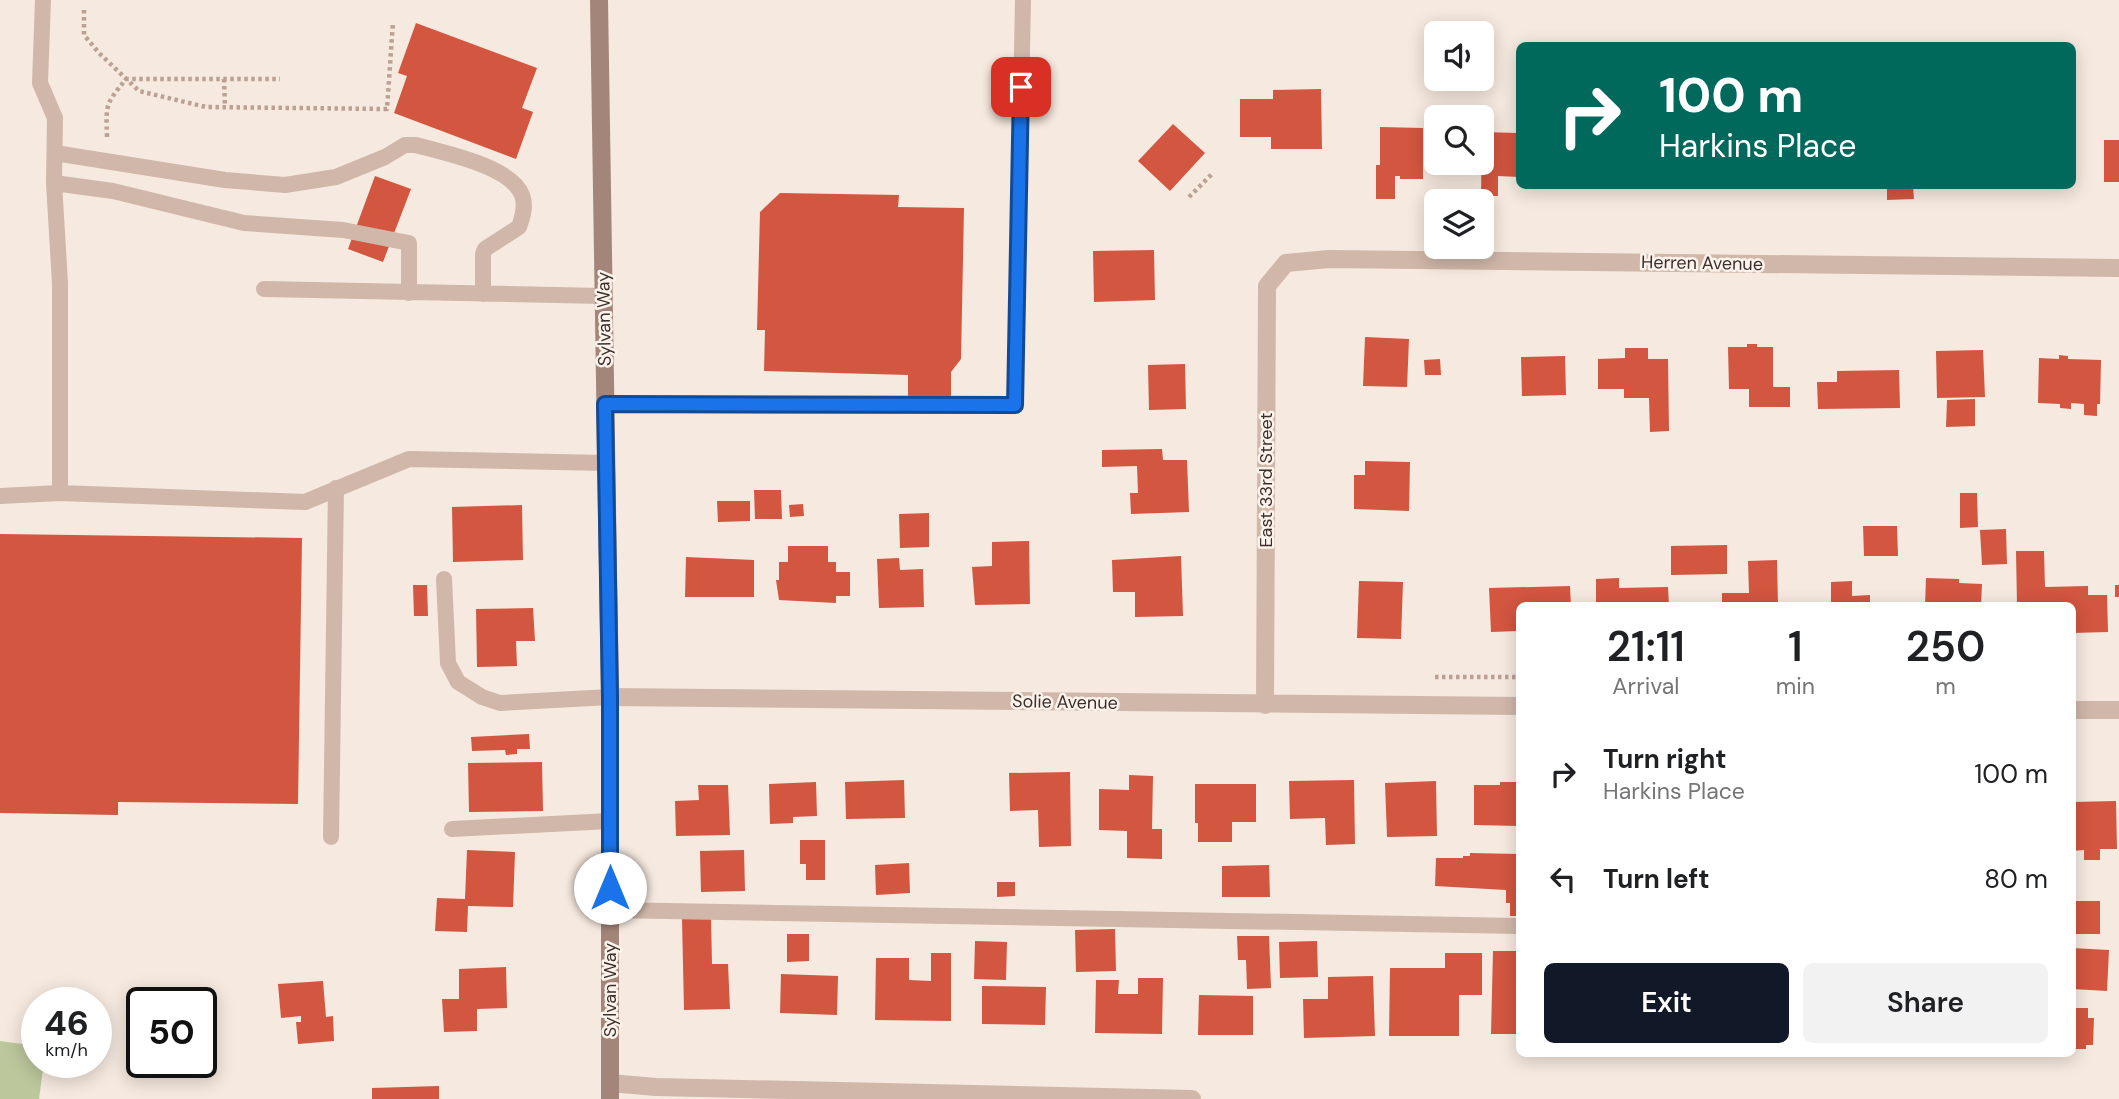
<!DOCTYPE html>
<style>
body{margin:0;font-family:"DM Sans",sans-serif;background:#f2f2f2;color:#202124;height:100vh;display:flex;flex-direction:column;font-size:26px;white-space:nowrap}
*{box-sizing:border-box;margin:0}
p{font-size:23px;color:#757577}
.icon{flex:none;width:38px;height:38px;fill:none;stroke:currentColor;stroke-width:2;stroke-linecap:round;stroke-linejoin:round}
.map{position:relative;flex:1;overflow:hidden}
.panel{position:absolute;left:1516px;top:602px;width:560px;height:455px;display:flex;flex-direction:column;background:#fff;border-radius:10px;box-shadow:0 4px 18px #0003}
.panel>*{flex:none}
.guide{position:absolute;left:1516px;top:42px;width:560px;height:147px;border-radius:10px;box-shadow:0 4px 18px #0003;background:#00695c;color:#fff;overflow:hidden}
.tools{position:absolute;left:1424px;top:21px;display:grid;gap:14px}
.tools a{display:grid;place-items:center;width:70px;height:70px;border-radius:10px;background:#fff;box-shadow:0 4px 18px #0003;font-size:35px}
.speed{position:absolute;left:21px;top:987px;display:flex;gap:14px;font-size:35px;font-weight:700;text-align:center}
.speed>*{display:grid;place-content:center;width:91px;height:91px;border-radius:50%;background:#fff;box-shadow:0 4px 18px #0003;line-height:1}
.speed small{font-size:18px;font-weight:400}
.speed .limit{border:4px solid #111;border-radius:10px;background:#fff;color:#111}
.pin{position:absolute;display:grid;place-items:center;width:60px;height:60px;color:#fff;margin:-30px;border-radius:14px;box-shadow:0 4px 10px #0006}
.me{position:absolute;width:77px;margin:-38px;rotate:0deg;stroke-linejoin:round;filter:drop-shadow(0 0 5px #0008)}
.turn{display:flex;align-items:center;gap:24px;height:147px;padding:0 28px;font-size:32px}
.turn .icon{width:91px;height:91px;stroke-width:2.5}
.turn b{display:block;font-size:49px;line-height:60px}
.eta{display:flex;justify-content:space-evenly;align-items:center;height:119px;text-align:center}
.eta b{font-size:42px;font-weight:600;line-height:49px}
.action{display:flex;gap:14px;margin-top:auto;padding:14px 28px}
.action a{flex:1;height:80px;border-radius:10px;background:#111827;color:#fff;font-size:28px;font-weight:600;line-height:80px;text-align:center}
.action a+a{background:#f2f2f2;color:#202124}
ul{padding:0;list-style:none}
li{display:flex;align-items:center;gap:21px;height:105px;padding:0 28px}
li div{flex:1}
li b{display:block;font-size:26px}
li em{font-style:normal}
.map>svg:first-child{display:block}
.green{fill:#bcc79c}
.building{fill:#d35640}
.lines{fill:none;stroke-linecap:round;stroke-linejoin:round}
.path{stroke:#bca193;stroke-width:4.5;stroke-dasharray:3.5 3.5;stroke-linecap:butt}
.service{stroke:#d0b7a9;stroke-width:16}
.minor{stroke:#d0b7a9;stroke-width:18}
.secondary{stroke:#a4857a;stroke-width:18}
.route-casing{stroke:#114b97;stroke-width:18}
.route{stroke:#1a73e8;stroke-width:12}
.labels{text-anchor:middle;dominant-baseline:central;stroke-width:5;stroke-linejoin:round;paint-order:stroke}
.street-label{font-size:18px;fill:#3c2e29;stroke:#fcf3ec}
</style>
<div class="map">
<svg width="2119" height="1099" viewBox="0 0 2119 1099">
<rect width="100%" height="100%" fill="#f6e9df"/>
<path class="green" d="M0,1041l37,5v16h7l-5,37h-39z"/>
<path class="building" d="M416,23l121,45 -15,40 11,4 -17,47 -122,-46 13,-37 -9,-3z
M1321,89l1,60h-51v-12h-31v-38h33v-9z
M1173,124l32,29 -35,38 -32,-30z
M1380,127l43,1v51h-23v-3h-5v23h-19v-34h4z
M1482,132l37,1v44l-21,-1v20h-17z
M2104,140h15v42h-15z
M375,176l36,13 -28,73 -35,-13z
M1887,186h26l1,13 -27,1z
M780,193l119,2 -1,12 66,1 -3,151 -10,13v30l-43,-1v-26l-144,-4 1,-41h-8l3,-118z
M1154,250l1,50 -61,2 -1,-51z
M1365,337l44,2 -2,48 -44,-1z
M1747,344h10v3h16v40h17v20h-41v-18h-20l-1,-42h19z
M1625,348h23v11h20l1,72 -19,1 -1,-34h-25v-9h-26v-30l27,-1z
M1983,350l2,47 -48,1 -1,-47z
M2059,355l9,1v3l33,1 -1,44h-3v12l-13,-1v-11l-13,-1v6l-11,-1v-4l-22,-1 1,-45 20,1z
M1565,356l1,39 -44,1 -1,-39z
M1440,359l1,16h-16l-1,-15z
M1185,364l1,45 -37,1 -1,-45z
M1899,370l1,38 -82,1 -1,-27h20v-11z
M1975,399v27l-29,1 1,-27z
M1162,449l1,11h24l2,52 -58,2 -1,-21h8l-1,-27 -35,1v-17z
M1365,461l45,1 -1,49 -55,-2v-34h11z
M754,490h27l1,29h-27z
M1960,493h17l1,34 -18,1z
M717,501h33v20l-32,1z
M803,504l1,12 -14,1 -1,-12z
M522,505l1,55 -70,2 -1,-55z
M929,513v34l-29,1 -1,-34z
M1863,526h34l1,30h-34z
M2006,529l1,35 -25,1 -2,-35z
M0,534l302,4 -4,266 -180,-2v13l-118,-2z
M1029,541l1,63 -55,1 -3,-38 20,-1v-24z
M1727,545v29l-56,1v-29z
M788,546h40v16h8v10h14v24h-14v7l-57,-3 -3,-20h3v-18h9z
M2016,551h28l1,36 43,-1v9h19l1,37 -36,1v-27h-55z
M1181,556l2,60 -48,1v-25h-22l-1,-32z
M686,557l68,3v37h-69z
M899,558l1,12 23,-1 1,38 -45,1 -2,-49z
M1777,560l1,46h-56v-13h27l-1,-32z
M1619,578v10l49,-1 1,19h-73v-27z
M1926,578l33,1v4l23,1 -1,22h-56z
M1359,581l44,1 -2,57 -44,-1z
M1852,581v15l18,-1v11h-39v-24z
M413,585h14l1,31h-14z
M2115,585h4v12h-4z
M1570,586l1,20h-52v25l-28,1 -2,-44z
M533,608l2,33h-19l1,25 -40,1 -1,-58z
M529,734l1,15h-13v5l-11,1 -1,-5 -33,1 -1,-14z
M542,762l1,49 -74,1 -1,-49z
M1070,772l1,74 -32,1 -1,-37 -28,1 -1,-38z
M1129,775l24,1 -1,53h10v30l-35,-1v-27l-28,-1v-41l30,1z
M904,780l1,38 -59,1 -1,-37z
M1354,780l1,64 -29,1 -1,-27 -35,1 -1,-38z
M1436,781l1,55 -50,1 -2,-54z
M816,782l1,34 -24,1v6l-23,1 -1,-40z
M1500,782h19v44l-45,-1v-40h26z
M1195,784h61v38h-24v20h-34v-19h-3z
M698,785h30l2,50 -54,1 -1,-35 24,-1z
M2116,801l1,48h-17v11h-16v-10l-12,1v-49z
M800,840h25v40h-19v-16h-6z
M467,850l48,2 -2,55 -45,-1 -1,26 -32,-1 2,-33 28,1z
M744,850l1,41 -44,1 -1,-41z
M1470,853l49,1v62h-9v-13h-4v-13l-71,-4 1,-28h27v-2h7z
M909,863l1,30 -34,2 -1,-30z
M1269,865l1,32h-48v-31z
M997,882h18v14l-18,1z
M2072,901h28v33h-28z
M711,918l1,46h16l2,45 -46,1 -2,-91z
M1115,929l1,42 -40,1 -1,-42z
M787,934h22v27l-22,1z
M1237,936h32l2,52 -24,1 -1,-29h-8z
M975,941l32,1 -1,38 -32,-1z
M1317,941l1,36 -38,1 -1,-36z
M2072,948l37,2 -2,41 -35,-2z
M1493,951h26v83h-28z
M931,953h20v68l-76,-1 1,-62h33v22l22,1z
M1445,953h37v42h-23v41h-70l1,-68h55z
M506,967l1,41 -30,1v22l-33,1 -2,-33h17v-30z
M781,974l57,2 -1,39 -57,-2z
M1373,976l2,60 -71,2 -1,-39h25v-22z
M1138,978h25l-1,56 -67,-1 1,-53h23l-1,14h20z
M323,981l3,36 7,-1 1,25 -36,3 -2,-22h5v-6l-20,2 -3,-34z
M982,986l64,1 -1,38 -63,-1z
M1199,995l54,1v39h-55z
M2072,1008h16v10h6l-1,27h-7v4h-14z
M439,1086v13h-67v-11z"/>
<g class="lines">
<path class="path" d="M84,10v25l15,18 40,38 67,16 181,2 6,-87
M224,79l1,28
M107,137c-1,-33 -2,-32 19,-58h154
M1189,197l23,-23
M1435,677h84"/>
<path class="service" d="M43,0l-3,83 15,35 -1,65 6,100v210
M55,153l170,27 60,5 51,-8 49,-20 20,-12h11c28,8 95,21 106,50 4,10 1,21 -3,32l-34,22 -2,5v40
M54,183l59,8 131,32 99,7 66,13v50
M264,289l339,7
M1015,405l8,-405
M0,496l60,-3 245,9 104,-43 198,4
M444,579l4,84 10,19 24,15 18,6 110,-6
M452,829l158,-8
M331,837l5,-349
M610,910l909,16"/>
<path class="minor" d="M605,404l410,1
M610,697l909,9
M1265,705l2,-419 19,-23 43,-4 790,9
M2072,710h47
M610,1083l46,4 536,12"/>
<path class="secondary" d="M599,0l11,697v402"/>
</g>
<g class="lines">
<g class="route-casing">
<path id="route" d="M610,888v-191l-5,-293 410,1 6,-318"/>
</g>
<use href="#route" class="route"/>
</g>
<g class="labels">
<g class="street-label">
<text transform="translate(1702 263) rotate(1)">Herren Avenue</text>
<text transform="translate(604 319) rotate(-91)">Sylvan Way</text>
<text transform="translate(1266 480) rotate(-90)">East 33rd Street</text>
<text transform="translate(1065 702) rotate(1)">Solie Avenue</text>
<text transform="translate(610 990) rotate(-90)">Sylvan Way</text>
</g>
</g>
</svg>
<div class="tools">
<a><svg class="icon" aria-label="sound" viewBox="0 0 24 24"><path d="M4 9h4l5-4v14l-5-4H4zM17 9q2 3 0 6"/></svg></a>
<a><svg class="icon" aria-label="search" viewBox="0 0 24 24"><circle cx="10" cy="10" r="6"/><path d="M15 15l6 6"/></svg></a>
<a><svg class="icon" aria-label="layers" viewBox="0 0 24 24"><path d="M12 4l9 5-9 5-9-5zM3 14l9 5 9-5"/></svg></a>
</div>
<div class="speed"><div>46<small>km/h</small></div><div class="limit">50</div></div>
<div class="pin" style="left:1021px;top:87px;background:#d93025"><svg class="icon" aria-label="arrive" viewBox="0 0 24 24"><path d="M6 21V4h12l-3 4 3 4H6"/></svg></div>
<svg class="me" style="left:610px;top:888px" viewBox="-20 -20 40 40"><circle r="19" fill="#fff"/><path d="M0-13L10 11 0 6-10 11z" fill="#1a73e8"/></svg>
<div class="guide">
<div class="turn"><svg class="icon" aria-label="right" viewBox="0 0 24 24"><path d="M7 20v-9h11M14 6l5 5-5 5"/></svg><div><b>100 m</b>Harkins Place</div></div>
</div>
<section class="panel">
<div class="eta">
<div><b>21:11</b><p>Arrival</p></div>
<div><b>1</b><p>min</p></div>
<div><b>250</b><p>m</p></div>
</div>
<ul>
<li><svg class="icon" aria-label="right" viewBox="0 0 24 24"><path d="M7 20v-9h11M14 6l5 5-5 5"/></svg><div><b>Turn right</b><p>Harkins Place</p></div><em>100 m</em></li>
<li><svg class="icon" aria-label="left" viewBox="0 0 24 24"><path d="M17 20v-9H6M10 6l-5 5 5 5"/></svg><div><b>Turn left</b></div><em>80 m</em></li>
</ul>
<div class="action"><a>Exit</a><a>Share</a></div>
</section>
</div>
